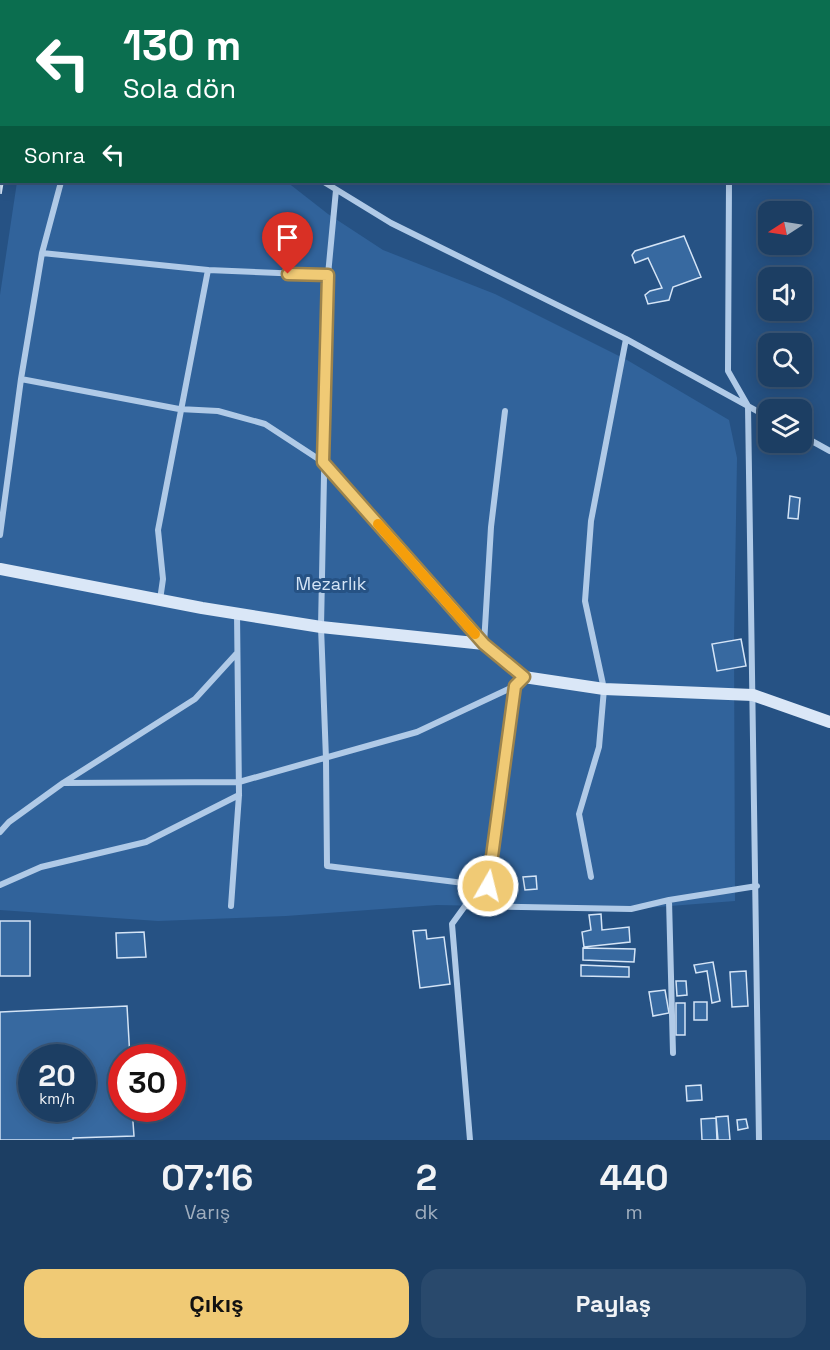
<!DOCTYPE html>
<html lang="tr">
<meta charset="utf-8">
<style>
body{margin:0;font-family:"Space Grotesk",sans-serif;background:#29496c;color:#f1f3f6;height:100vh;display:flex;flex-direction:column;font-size:22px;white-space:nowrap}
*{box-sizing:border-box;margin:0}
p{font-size:20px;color:#a0aebe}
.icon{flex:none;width:33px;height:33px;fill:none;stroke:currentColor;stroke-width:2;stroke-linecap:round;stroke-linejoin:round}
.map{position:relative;height:1140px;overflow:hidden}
.panel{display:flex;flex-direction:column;background:#1c3e63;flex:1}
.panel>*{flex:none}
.hud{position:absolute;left:0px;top:0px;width:831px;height:183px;box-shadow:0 3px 15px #0003,0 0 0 2px #3a5778;background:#0b6e4f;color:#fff;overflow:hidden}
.needle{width:39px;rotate:258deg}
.tools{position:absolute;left:758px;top:201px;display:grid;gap:12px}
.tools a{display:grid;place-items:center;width:54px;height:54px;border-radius:12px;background:#1c3e63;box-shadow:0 3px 15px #0003,0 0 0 2px #3a5778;font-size:30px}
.speed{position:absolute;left:18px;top:1044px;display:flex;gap:12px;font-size:30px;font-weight:700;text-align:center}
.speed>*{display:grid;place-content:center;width:78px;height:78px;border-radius:50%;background:#1c3e63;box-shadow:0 3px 15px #0003,0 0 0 2px #3a5778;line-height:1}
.speed small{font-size:15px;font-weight:400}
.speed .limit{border:9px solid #d22;background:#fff;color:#111}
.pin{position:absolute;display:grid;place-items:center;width:51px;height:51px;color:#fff;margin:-62px -26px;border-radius:50% 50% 50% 0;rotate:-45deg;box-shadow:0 0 6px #0007}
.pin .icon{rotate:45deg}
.me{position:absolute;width:66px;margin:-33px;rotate:8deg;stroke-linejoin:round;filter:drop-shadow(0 0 4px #0008)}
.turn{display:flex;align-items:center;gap:21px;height:126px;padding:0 24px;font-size:27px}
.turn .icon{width:78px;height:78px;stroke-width:2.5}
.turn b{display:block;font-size:42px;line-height:51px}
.then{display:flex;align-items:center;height:57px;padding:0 24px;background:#0003;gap:12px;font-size:22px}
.eta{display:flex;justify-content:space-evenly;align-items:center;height:102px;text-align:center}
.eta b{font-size:36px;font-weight:800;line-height:42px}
.button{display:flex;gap:12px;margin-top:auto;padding:12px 24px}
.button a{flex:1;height:69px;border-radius:18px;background:#f0ca75;color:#111;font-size:24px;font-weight:800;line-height:69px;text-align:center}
.button a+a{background:#29496c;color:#f1f3f6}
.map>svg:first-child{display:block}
.green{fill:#31639b}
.building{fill:#3769a0;stroke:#d4e4f6;stroke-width:1.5;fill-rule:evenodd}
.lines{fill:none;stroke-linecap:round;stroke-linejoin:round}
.street{stroke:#b0cae7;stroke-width:6}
.secondary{stroke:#dae7f7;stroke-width:12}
.route-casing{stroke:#9c834c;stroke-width:15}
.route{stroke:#f0ca75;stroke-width:10}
.slow{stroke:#f59e0b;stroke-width:10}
.labels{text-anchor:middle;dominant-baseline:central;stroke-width:6;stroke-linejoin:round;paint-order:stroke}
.park-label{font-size:18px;fill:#d4e4f6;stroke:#265284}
</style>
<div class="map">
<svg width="830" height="1140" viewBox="0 0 830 1140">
<rect width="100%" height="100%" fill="#265284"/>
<path class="green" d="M17,182h270l41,32 55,36 112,44 132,66 102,60 8,38 -3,181 1,262 -104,8 -194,-4 -151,11 -128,5 -158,-11v-615z"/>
<path class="building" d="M0,144l2,38h1l-2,12z
M684,236l17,41 -28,10 -4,13 -21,4 -3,-9 5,-4 12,-3 -14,-30 -13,5 -3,-8 3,-4z
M790,496l10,2 -2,21 -10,-1z
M741,639l5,27 -29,5 -5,-27z
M497,875l10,3 -4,17 -10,-3z
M536,876l1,13 -12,1 -2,-13z
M601,914l1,16 27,-3 1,15 -46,5 -2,-15 9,-2 -2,-15z
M0,921h30v55h-30z
M426,930l1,9 17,-2 6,47 -30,4 -7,-57z
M144,932l2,25 -29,1 -1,-25z
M583,948l52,1 -1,13 -51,-2z
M713,962l7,39 -8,2 -5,-32 -11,2 -2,-8z
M581,965l48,2v10l-48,-1z
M746,971l2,35 -16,1 -2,-35z
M676,981h10l1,14 -10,1z
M665,990l4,23 -16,3 -4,-24z
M694,1002h13v18h-13z
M676,1003h9v32h-9z
M127,1006l3,52h-8v50h10l2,28 -61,2v2h-73v-128zM32,1058h50v50h-50z
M701,1085l1,15 -15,1 -1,-15z
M728,1116l2,24h-12l-2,-23z
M716,1118l1,22h-15l-1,-21z
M746,1119l2,9 -10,2 -1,-10z"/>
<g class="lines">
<path class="street" d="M690,0l5,2
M59,2l1,-2
M290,2l6,-2
M730,2v-2
M0,78h2
M324,182l67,41 235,116 142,78
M729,182l-1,189 20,35 11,734
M336,190l-8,85 -7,352 5,132 1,107 161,20 27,-200 9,-9
M42,253l166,17 120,5
M21,379l158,30 39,2 47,13 58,38 159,180
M801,435l29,16
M0,535l21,-156 21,-126 19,-71
M160,600l3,-21 -5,-49 50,-260
M484,644l7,-117 14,-116
M63,783l176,-1 178,-50 98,-46
M0,832l9,-10 54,-39 132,-84 42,-46
M591,877l-12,-63 20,-67 5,-58 -19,-88 6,-80 35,-182
M0,885l41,-18 105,-25 93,-47
M669,900l4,153
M231,906l8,-111 -2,-182
M470,1140l-18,-216 13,-18 166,3 38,-9 88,-14"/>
<path class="secondary" d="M0,569l202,39 119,19 163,17 40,33 80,12 149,6 77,27"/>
</g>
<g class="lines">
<g class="route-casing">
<path id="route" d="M288,274l40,1 -5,187 161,182 40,33 -9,9 -27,200"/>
</g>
<use href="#route" class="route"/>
<path class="slow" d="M378,524l97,110"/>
</g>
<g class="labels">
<g class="park-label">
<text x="331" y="583">Mezarlık</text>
</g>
</g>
</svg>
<div class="tools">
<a><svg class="needle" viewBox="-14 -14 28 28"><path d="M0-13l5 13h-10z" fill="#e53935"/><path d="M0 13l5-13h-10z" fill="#a0aebe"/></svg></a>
<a><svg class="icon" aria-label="sound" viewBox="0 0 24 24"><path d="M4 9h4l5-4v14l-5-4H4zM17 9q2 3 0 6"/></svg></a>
<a><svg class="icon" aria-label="search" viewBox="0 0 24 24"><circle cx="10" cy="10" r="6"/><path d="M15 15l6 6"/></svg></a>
<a><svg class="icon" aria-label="layers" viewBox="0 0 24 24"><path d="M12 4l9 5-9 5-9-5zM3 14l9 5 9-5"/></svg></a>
</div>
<div class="speed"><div>20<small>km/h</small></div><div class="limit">30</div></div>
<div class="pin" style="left:288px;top:274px;background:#d93025"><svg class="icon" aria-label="arrive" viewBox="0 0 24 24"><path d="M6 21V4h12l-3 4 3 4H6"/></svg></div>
<svg class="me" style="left:488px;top:886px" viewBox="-20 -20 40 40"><circle r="17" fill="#f0ca75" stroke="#fff" stroke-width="3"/><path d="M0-11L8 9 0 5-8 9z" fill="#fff"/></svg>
<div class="hud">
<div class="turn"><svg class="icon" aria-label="left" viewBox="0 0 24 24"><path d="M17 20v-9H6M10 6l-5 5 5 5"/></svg><div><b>130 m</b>Sola dön</div></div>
<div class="then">Sonra<svg class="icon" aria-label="left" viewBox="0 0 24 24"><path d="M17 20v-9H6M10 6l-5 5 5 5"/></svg></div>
</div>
</div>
<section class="panel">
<div class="eta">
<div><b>07:16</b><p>Varış</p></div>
<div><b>2</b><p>dk</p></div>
<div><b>440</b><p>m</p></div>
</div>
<div class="button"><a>Çıkış</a><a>Paylaş</a></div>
</section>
